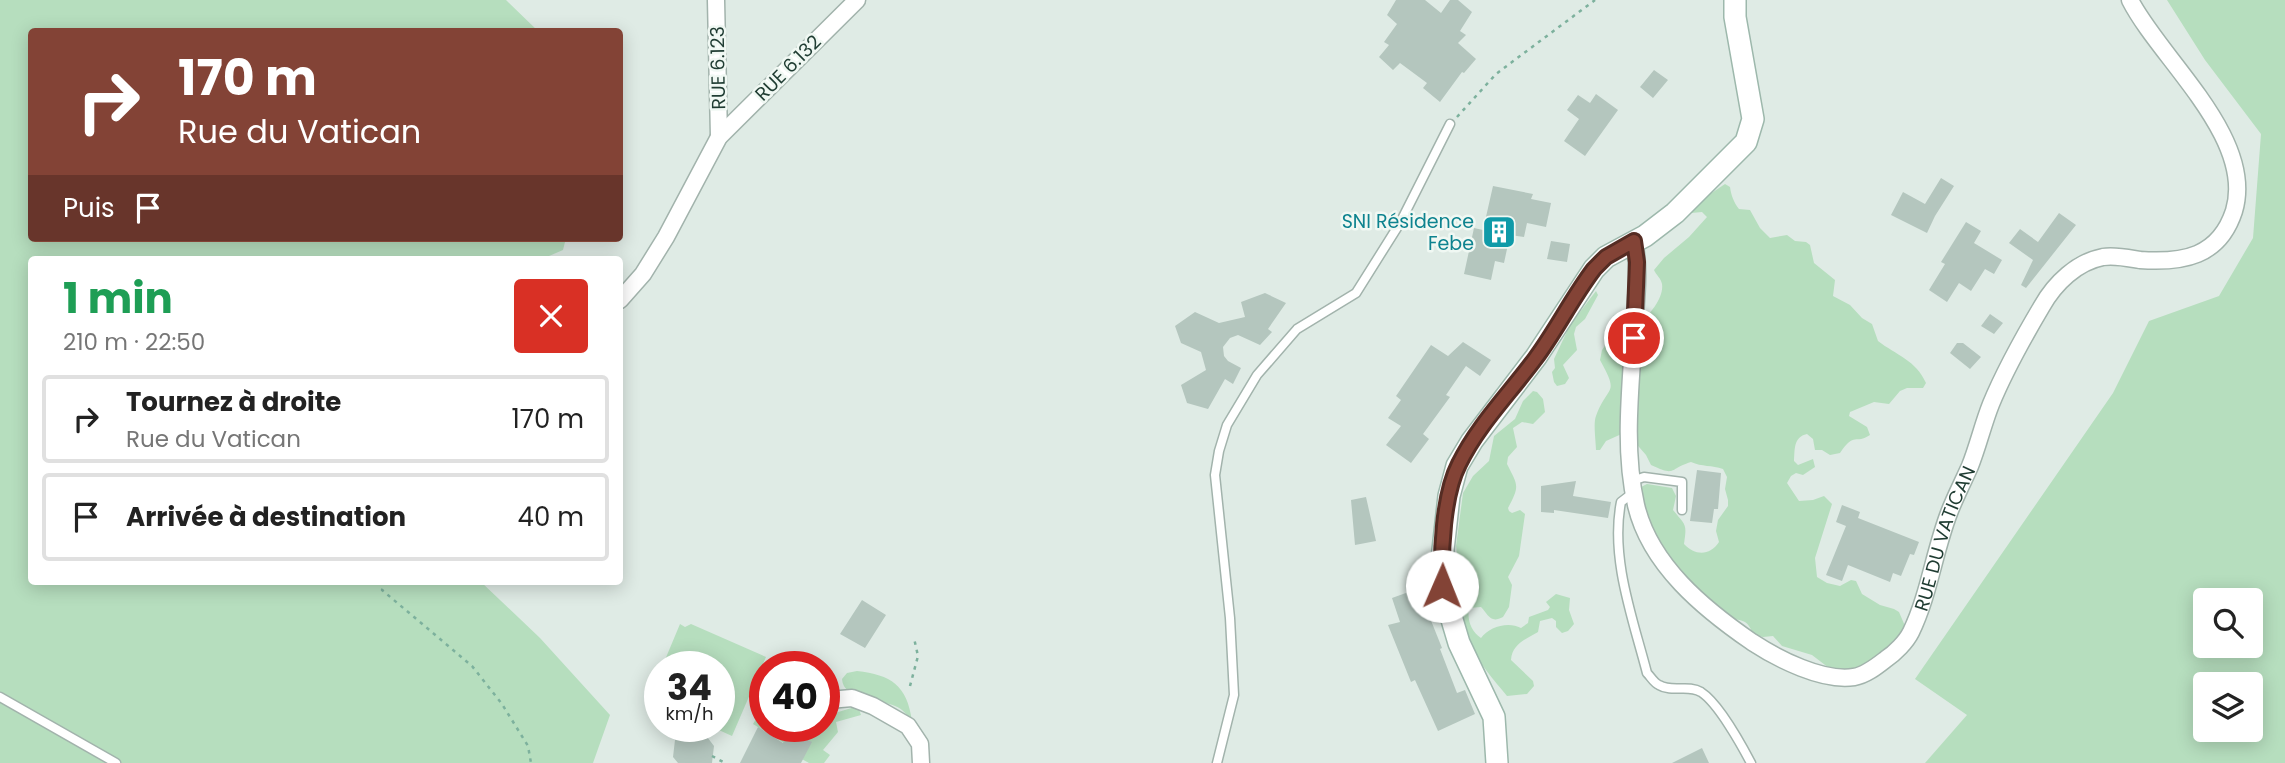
<!DOCTYPE html>
<html lang="fr">
<meta charset="utf-8">
<style>
body{margin:0;font-family:Poppins,sans-serif;background:#f6f6f6;color:#222;height:100vh;display:flex;flex-direction:column;font-size:26px;white-space:nowrap}
*{box-sizing:border-box;margin:0}
p{font-size:23px;color:#767676}
.icon{flex:none;width:38px;height:38px;fill:none;stroke:currentColor;stroke-width:2;stroke-linecap:round;stroke-linejoin:round}
.map{position:relative;flex:1;overflow:hidden}
.sheet{position:absolute;left:28px;top:256px;width:595px;height:329px;display:flex;flex-direction:column;background:#fff;border-radius:7px;box-shadow:0 4px 18px #0003}
.sheet>*{flex:none}
.banner{position:absolute;left:28px;top:28px;width:595px;height:214px;border-radius:7px;box-shadow:0 4px 18px #0003;background:#834336;color:#fff;overflow:hidden}
.buttons{position:absolute;left:2193px;top:588px;display:grid;gap:14px}
.buttons a{display:grid;place-items:center;width:70px;height:70px;border-radius:7px;background:#fff;box-shadow:0 4px 18px #0003;font-size:35px}
.speed{position:absolute;left:644px;top:651px;display:flex;gap:14px;font-size:35px;font-weight:700;text-align:center}
.speed>*{display:grid;place-content:center;width:91px;height:91px;border-radius:50%;background:#fff;box-shadow:0 4px 18px #0003;line-height:1}
.speed small{font-size:18px;font-weight:400}
.speed .limit{border:10px solid #d22;background:#fff;color:#111}
.pin{position:absolute;display:grid;place-items:center;width:60px;height:60px;color:#fff;margin:-30px;border:4px solid #fff;border-radius:50%;box-shadow:0 2px 7px #0007}
.me{position:absolute;width:77px;margin:-38px;rotate:1deg;stroke-linejoin:round;filter:drop-shadow(0 0 5px #0008)}
.turn{display:flex;align-items:center;gap:24px;height:147px;padding:0 35px;font-size:32px}
.turn .icon{width:91px;height:91px;stroke-width:2.5}
.turn b{display:block;font-size:49px;line-height:60px}
.then{display:flex;align-items:center;height:66px;padding:0 35px;background:#0003;gap:14px;font-size:26px}
.round{display:grid;place-items:center;flex:none;width:74px;height:74px;border-radius:7px;background:#f6f6f6}
.overview{display:flex;align-items:center;justify-content:space-between;height:119px;padding:0 35px}
h1{font-size:42px;font-weight:700;line-height:52px;color:#1e9e55}
ul{padding:0;list-style:none}
li{display:flex;align-items:center;gap:21px;height:88px;margin:0 14px 10px;padding:0 21px;border:4px solid #e0e0e0;border-radius:7px}
li div{flex:1}
li b{display:block;font-size:26px}
li em{font-style:normal}
.map>svg:first-child{display:block}
.green{fill:#b6debe;fill-rule:evenodd}
.building{fill:#b4c6be}
.lines{fill:none;stroke-linecap:round;stroke-linejoin:round}
.lane-casing{stroke:#a2b3ac;stroke-width:11}
.street-casing{stroke:#a2b3ac;stroke-width:19}
.secondary-casing{stroke:#9db8ac;stroke-width:24}
.path{stroke:#7db19d;stroke-width:2.5;stroke-dasharray:3.5 5;stroke-linecap:butt}
.lane{stroke:#fff;stroke-width:8}
.street{stroke:#fff;stroke-width:16}
.secondary{stroke:#fff;stroke-width:21}
.route-casing{stroke:#552c23;stroke-width:18}
.route{stroke:#834336;stroke-width:12}
.labels{text-anchor:middle;dominant-baseline:central;stroke-width:5;stroke-linejoin:round;paint-order:stroke}
.street-label{font-size:19px;fill:#1f3c32;stroke:#f0f8f3}
.culture-label{font-size:19px;fill:#0d838f;stroke:#f0f8f3;text-anchor:end}
</style>
<div class="map">
<svg width="2285" height="763" viewBox="0 0 2285 763">
<rect width="100%" height="100%" fill="#dfebe5"/>
<path class="green" d="M0,0h506l32,31 -506,1v206h534l-3,12 -21,9h-510v322h448l60,57 70,77 -17,48h-593z
M2167,0h118v763h-360l42,-48 -52,-36 198,-286 36,-72 70,-25 34,-58 8,-104 -56,-74zM2205,600h45v46h-45zM2205,684h45v46h-45z
M1725,184l5,3c1,8 4,16 9,22l11,1 10,18 10,10 17,-3 8,6 11,1 4,3 4,18 21,17 -2,16 17,9 12,13 10,6 6,17c18,14 38,19 48,42l-3,5h-16l-7,3 -11,13 -15,-2 -24,10 -1,4 18,11 3,8c-15,10 -15,-4 -30,18l-10,2 -8,-5h-7l-2,-11 -6,-5c-14,3 -12,16 -13,27l4,4 15,-6 2,8 -12,8 -7,-2 -5,3 -4,7 12,18 14,-1 11,-4 8,8 -17,54 2,19 10,6 13,3 11,-6 5,1 6,13 18,11 14,4 5,3 6,14 -9,16 -36,26 -22,3 -9,-3 -17,-13 -30,-9 -9,-10 -10,1 -10,-3c-7,-18 -12,-11 -26,-18 -23,-11 -5,-23 -44,-20l-8,-8 -35,-93 1,-8 6,-3 25,4 4,8 -3,14c13,16 14,13 11,34 11,12 26,12 35,-2l-3,-11 2,-11 10,-14v-6l-3,-11 2,-12 -4,-8c-11,-4 -21,-2 -32,-7 -23,7 -14,15 -40,3l-5,-10 -20,-23 -20,9 -6,9h-4c0,-8 -3,-27 0,-34 12,-32 24,-20 4,-56l2,-10 9,-13 2,-21 6,-3c13,11 7,18 5,32l1,4 17,-7 -2,-19c10,-9 24,-25 22,-39 -1,-6 -6,-9 -8,-14l10,-12 25,-21 18,-20 -5,-5 -11,1 7,-11z
M1596,291l2,4 -13,24 -9,8 -2,7 3,16 -14,15 6,13 -4,6 -8,2 -3,-4 -2,-10 3,-4 -1,-9 16,-34z
M1533,391l4,1 6,7 2,13 -12,12 -11,-2 -9,6 4,19 -9,10 -1,7c11,22 13,21 1,44l1,3 3,2 8,-3 5,4 -6,42 -11,21 4,8 -3,22 -6,10c-13,7 -15,-3 -22,-10l-12,1c-2,12 2,23 12,30 8,-11 27,-17 40,-10l7,-5 1,-6 19,-7 2,-3 -4,-5 10,-8 14,4 -1,12 5,14 -6,7 -6,2 -6,-6v-6l-4,-3 -12,3 -2,11c-12,7 -26,12 -27,28l22,21 1,5 -7,8 -20,2c-14,-17 -29,-34 -39,-55 -6,-12 -3,-22 -7,-33 -2,-7 -6,-13 -9,-20l7,-16 -3,-26 7,-53 10,-17 16,-15 5,-25 21,-17 8,-18z
M680,624l5,3 6,-3 75,33 -34,79 -22,-10h9v-59h-57z
M857,671c34,4 50,14 55,50 -5,-6 -9,-12 -17,-15 -15,-7 -52,-6 -53,-27l5,-6z
M765,704v22h59l11,-13 23,-7 3,9 -25,7 2,10 -15,18 7,5 -6,8h-15l-9,-5 11,-16 -7,-5 1,-2 -14,-4 -7,12 -31,-19z"/>
<path class="building" d="M1396,0h29l16,13 9,-13h8l14,12 -12,19 6,4 -8,8 18,16 -12,14 -2,-1 -22,30 -17,-14 4,-5 -27,-20 -7,7 -14,-13 10,-12 -5,-3 13,-18 -10,-9z
M1654,70l14,10 -15,18 -13,-11z
M1596,94l22,16 -33,46 -21,-15 15,-22 -12,-9 11,-15 12,8z
M1941,178l13,8 -19,30 -8,17 -36,-18 12,-23 22,12z
M1493,186l40,8 -2,5 20,4 -5,24 -19,-4 -3,14 -14,-2 -6,28 -9,-2 -4,19 -27,-6 10,-46 9,2z
M2059,213l17,12 -50,63 -5,-3 12,-25 -24,-17 11,-14 18,13z
M1966,222l15,9 -7,12 28,17 -8,14 -9,-5 -14,22 -12,-8 -12,19 -18,-12 16,-26 -4,-2z
M1551,241l19,3 -3,18 -20,-3z
M1265,293l21,10 -18,26 4,3 -12,13 -22,-10 -8,3 -7,9 1,9 4,5 13,7 -8,16 -8,-5 -17,30 -21,-6 -6,-18 25,-15 -5,-18 -20,-9 -6,-17 20,-14 24,11 26,-6 -4,-15z
M1990,314l13,9 -9,11 -13,-8z
M1463,342l28,18 -11,16 -14,-10 -20,29 4,2 -27,37 6,5 -18,24 -25,-18 15,-19 -13,-8 13,-18 -5,-4 35,-51 17,11z
M1957,343h6l18,14 -11,12 -20,-16z
M1697,470l24,3 -3,36h-4l-2,14 -22,-2z
M1576,481l-3,15 38,6 -3,16 -54,-8v3l-13,-1v-26z
M1366,497l10,44 -21,4 -4,-45z
M1842,505l18,7 -2,6 61,24 -5,13 -4,-1 -9,22 -8,-3 -3,9 -42,-17 -6,16 -16,-6 20,-49 -10,-4z
M1428,585l5,15 -9,3 18,45 -2,1 17,44 8,-3 10,24 -37,17 -23,-51 -4,2 -23,-57 12,-3 -8,-24z
M862,600l24,15 -21,33 -25,-14z
M758,727l25,16 8,-12 21,11 -11,21h-61z
M688,730l16,3 10,13 -2,17h-34l-5,-6 2,-17z
M1702,748l7,15h-37z"/>
<g class="lines">
<g class="lane-casing">
<path id="lane" d="M1632,481l12,-4 38,5v28
M1634,492l-13,10c-11,56 12,117 26,171 4,4 7,10 12,12 13,8 29,-1 42,7 17,11 40,52 50,71
M0,697l116,66
M1217,763l17,-68 -4,-77 -15,-143 4,-24 8,-26 30,-50 40,-46 59,-36 44,-70 50,-99"/>
</g>
<g class="street-casing">
<g id="street">
<path d="M716,0l3,137"/>
<path id="s1" d="M1634,241c5,24 3,49 1,74 -3,62 -13,129 1,190 14,60 68,104 116,137 26,17 71,40 102,35 12,-2 23,-11 32,-18 9,-6 20,-17 25,-27 18,-37 23,-80 38,-119 6,-16 14,-31 21,-47 8,-20 13,-42 21,-62 14,-34 32,-66 51,-98 13,-23 35,-44 61,-49 12,-2 25,1 37,3 43,3 79,-3 94,-49 22,-73 -74,-152 -104,-211"/>
<path d="M620,300l23,-26 23,-37 53,-100 138,-137"/>
<path d="M824,709l5,-9 23,-2 21,8 35,20 12,18 1,19"/>
</g>
</g>
<g class="secondary-casing">
<path id="secondary" d="M1497,763l-3,-46 -35,-74 -17,-57v-27l7,-63 8,-30 15,-25 64,-84 58,-88 12,-12 39,-21 30,-23 71,-71 7,-23 -18,-102v-17"/>
</g>
<path class="path" d="M1457,117l39,-43 99,-74
M386,581l-4,9 90,76 30,38 26,42 3,17
M910,686l8,-30 -4,-18
M712,756l13,7"/>
<use href="#lane" class="lane"/>
<use href="#street" class="street"/>
<use href="#secondary" class="secondary"/>
</g>
<g class="lines">
<g class="route-casing">
<path id="route" d="M1442,586c-1,-34 1,-91 17,-122 19,-39 50,-70 76,-105 21,-28 37,-61 59,-90l12,-12 28,-16 3,21 -3,76"/>
</g>
<use href="#route" class="route"/>
</g>
<defs>
<g id="building-square" transform="scale(1.75)"><rect x="-9" y="-9" width="18" height="18" rx="4" fill="#0f9aa8" stroke="#f0f8f3"/><path d="M-4-6H4V6H1V3H-1V6H-4ZM-2.5-4.3h1.7v1.8h-1.7ZM.8-4.3h1.7v1.8H.8ZM-2.5-1h1.7V.8h-1.7ZM.8-1h1.7V.8H.8Z" fill="#fff"/></g>
</defs>
<g fill-rule="evenodd">
<use href="#building-square" x="1499" y="232"/>
</g>
<g class="labels">
<g class="street-label">
<text transform="translate(718 68) rotate(-91)">RUE 6.123</text>
<text transform="translate(788 68) rotate(-45)">RUE 6.132</text>
<text stroke="none"><textPath href="#s1" startOffset="732">RUE DU VATICAN</textPath></text>
</g>
<g class="culture-label">
<text x="1474" y="221">SNI Résidence<tspan x="1474" dy="22">Febe</tspan></text>
</g>
</g>
</svg>
<div class="buttons">
<a><svg class="icon" aria-label="search" viewBox="0 0 24 24"><circle cx="10" cy="10" r="6"/><path d="M15 15l6 6"/></svg></a>
<a><svg class="icon" aria-label="layers" viewBox="0 0 24 24"><path d="M12 4l9 5-9 5-9-5zM3 14l9 5 9-5"/></svg></a>
</div>
<div class="speed"><div>34<small>km/h</small></div><div class="limit">40</div></div>
<div class="pin" style="left:1634px;top:338px;background:#d93025"><svg class="icon" aria-label="arrive" viewBox="0 0 24 24"><path d="M6 21V4h12l-3 4 3 4H6"/></svg></div>
<svg class="me" style="left:1442px;top:586px" viewBox="-20 -20 40 40"><circle r="19" fill="#fff"/><path d="M0-13L10 11 0 6-10 11z" fill="#834336"/></svg>
<div class="banner">
<div class="turn"><svg class="icon" aria-label="right" viewBox="0 0 24 24"><path d="M7 20v-9h11M14 6l5 5-5 5"/></svg><div><b>170 m</b>Rue du Vatican</div></div>
<div class="then">Puis<svg class="icon" aria-label="arrive" viewBox="0 0 24 24"><path d="M6 21V4h12l-3 4 3 4H6"/></svg></div>
</div>
<section class="sheet">
<div class="overview"><div><h1>1 min</h1><p>210 m · 22:50</p></div><a class="round" style="background:#d93025;color:#fff"><svg class="icon" aria-label="close" viewBox="0 0 24 24"><path d="M6 6l12 12M18 6L6 18"/></svg></a></div>
<ul>
<li><svg class="icon" aria-label="right" viewBox="0 0 24 24"><path d="M7 20v-9h11M14 6l5 5-5 5"/></svg><div><b>Tournez à droite</b><p>Rue du Vatican</p></div><em>170 m</em></li>
<li><svg class="icon" aria-label="arrive" viewBox="0 0 24 24"><path d="M6 21V4h12l-3 4 3 4H6"/></svg><div><b>Arrivée à destination</b></div><em>40 m</em></li>
</ul>
</section>
</div>
